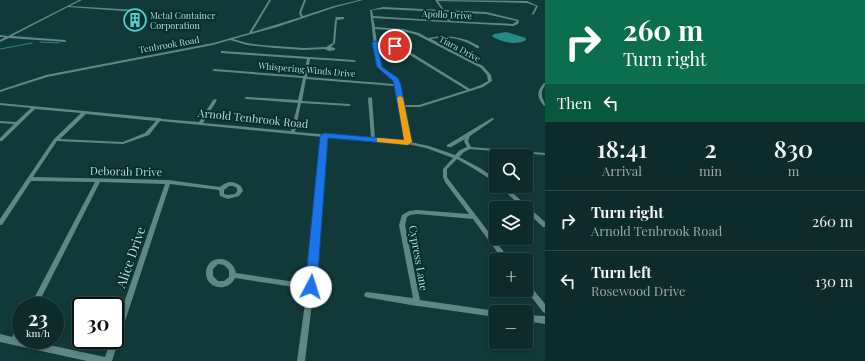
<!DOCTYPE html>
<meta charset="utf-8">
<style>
body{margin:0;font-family:"Playfair Display",serif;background:#1c3737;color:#f1f3f6;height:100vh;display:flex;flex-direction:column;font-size:15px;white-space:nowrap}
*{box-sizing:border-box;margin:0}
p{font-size:13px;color:#9ba7a9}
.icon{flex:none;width:22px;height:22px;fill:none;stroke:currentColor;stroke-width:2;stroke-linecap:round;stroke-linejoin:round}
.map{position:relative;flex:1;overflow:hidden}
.sheet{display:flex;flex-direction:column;background:#0e2b2b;width:320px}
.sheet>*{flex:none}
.banner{background:#0b6e4f;color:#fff;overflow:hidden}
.controls{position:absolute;left:489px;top:149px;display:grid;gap:8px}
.controls a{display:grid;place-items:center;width:44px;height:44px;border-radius:4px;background:#0e2b2b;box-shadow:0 2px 6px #0003,0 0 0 1px #2e4747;font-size:20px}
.speed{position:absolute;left:12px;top:297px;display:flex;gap:8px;font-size:20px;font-weight:700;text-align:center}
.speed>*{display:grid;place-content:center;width:52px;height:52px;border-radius:50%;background:#0e2b2b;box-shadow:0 2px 6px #0003,0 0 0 1px #2e4747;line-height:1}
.speed small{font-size:10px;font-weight:400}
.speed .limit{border:2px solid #111;border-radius:6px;background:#fff;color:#111}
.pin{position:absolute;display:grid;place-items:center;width:34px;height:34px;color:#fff;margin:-17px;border:2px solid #fff;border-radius:50%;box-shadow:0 1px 4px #0007}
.me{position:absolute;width:44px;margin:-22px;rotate:5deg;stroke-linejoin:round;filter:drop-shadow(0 0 3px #0008)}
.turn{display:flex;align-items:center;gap:14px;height:84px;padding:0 12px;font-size:18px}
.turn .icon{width:52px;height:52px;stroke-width:2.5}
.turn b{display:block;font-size:28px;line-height:34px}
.then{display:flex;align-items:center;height:38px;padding:0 12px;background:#0003;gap:8px;font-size:15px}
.eta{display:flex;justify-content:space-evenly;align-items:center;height:68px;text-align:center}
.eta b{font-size:24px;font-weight:600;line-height:28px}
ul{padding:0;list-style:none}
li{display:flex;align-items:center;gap:12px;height:60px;padding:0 12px;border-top:1px solid #2e4747}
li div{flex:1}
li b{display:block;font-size:15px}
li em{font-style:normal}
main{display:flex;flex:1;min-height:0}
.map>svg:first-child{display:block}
.water{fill:#258988}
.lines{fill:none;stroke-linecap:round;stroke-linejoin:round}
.stream{stroke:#258988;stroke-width:1}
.minor{fill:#608786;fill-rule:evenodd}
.route{fill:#1a73e8;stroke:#114b97}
.slow{fill:#f59e0b}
.labels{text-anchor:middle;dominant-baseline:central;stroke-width:4;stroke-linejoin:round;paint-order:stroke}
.far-street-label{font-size:9px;fill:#c3d7d6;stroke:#052f2e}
.far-poi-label{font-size:9px;fill:#c3d7d6;stroke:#052f2e;text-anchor:start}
.street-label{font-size:11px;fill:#c3d7d6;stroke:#052f2e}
.near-street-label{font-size:13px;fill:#c3d7d6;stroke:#052f2e}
</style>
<main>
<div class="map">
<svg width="545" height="361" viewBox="0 0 545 361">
<rect width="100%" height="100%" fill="#123939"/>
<path class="water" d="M506,32l20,6v2c-9,6 -26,2 -34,-4l2,-2z"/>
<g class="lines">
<path class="stream" d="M40,42l19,1
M0,49l32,-6"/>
<path class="minor" d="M79,0h3l-12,6 67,4 1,1 -1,1 -69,-5 -56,29 53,4 1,1v1l-57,-4 -9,4v-2l5,-3h-5v-2l8,1z
M269,0h2l-19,32 49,-15 -2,-4 5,-13h2l-5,13 2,3 31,-10 25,-6h4l-27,7 -59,20 -44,12 14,4 14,2 43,3 22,-1 7,-4 2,-23 1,-1 -1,-1 1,-1h8v2l-7,1 -2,23 -4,4 4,1v2l-6,1 -5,-2 -20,1 -29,-2 -28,-3 -17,-5 -17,5 -166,32 -47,15v-2l46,-15 167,-32 36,-10z
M435,0l92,1 11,5 -4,8 -1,1 -1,-1 4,-8 -9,-3 -89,-2 6,9 42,2 33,8 -1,4 -5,2 -140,-8 2,9 28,2 16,4 9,5 14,-2 12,1 13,3 12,6v2h-2c-16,-10 -28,-12 -46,-9l52,27 8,9 1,6 -9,6 -63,20h-17l7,35 19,4 26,9 5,-5 7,-3 -3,-6 1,-2 -14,8h-4v-2l45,-27 2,1 -1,1 -23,16 -2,5 3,6 74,6v2l-75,-6 -6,3 -5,5 21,11 16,11v4l-20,-13 -19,-11 -10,10v8l2,3 61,80h-7l-30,-41 -56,-5 -7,1 -3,2 -2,8 15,75 76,11 3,1h-3v5l-78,-11h-1l-52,-9 -1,-2 1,-2 2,-1 46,6 -14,-73 3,-10 7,-4 8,-1 52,4 -24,-32 -2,-5v-8l10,-11 -27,-10 -23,-5 -77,-6 -12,150 -9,74h-8l10,-72 -72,-11c-7,15 -30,11 -29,-6 1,-17 26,-18 30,1l72,11 14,-147 -162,-16 -11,14 -26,9 -66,-3 -24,36 135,3 52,7c8,-6 12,-7 21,-1l2,5 -4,5 -11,3 -8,-3 -1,-6 -49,-6 -58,177h-25l-87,-19v-8l12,3 6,-12 3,-1v11l-2,3 2,1v1h5l79,17 6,-17h4v-11l50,-145 -65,-2 -63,124h-7l65,-124 -64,-1 -29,44h-2v-6l54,-80 27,-26 -46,-4 -33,32h-2v-3l14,-14 -14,-1v-2l16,1 15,-14 -31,-3v-2l158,15h2l2,1 37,3 14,-22 2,-1 2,1 -14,23 88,8 7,-28 -52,-4 -2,-1 2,-1 52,3 5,-22 -89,-7 -2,-1 2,-1 89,7 4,-17 -85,-6h-1v-2l133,9 2,1 -1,1 -45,-3 -3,18 87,7 -1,-4 -14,-12 -3,-4 -6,-54 13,-3 59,3zM383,9l60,3 5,9 -75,-5 -1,-6zM445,12l41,2 31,7 -4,3 -62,-3zM375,29l28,2 14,4 64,33 6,7 1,6 -7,4 -11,4 -68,-42 -7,-2 -18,-3zM377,44l18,3 5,2 67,41 -48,15h-17l-4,-19 1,-1 -1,-1 -2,-5 -15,-13 -1,-2zM306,79l88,7 11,55 -30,-2 -3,-41 -2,-1 -2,1 3,40 -76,-6 6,-29 48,3 2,-1 -2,-1 -47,-3zM86,114l70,7 -11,12 -22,9 -63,-3zM229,186h4l4,2v3l-2,3 -7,1 -4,-1v-4zM218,264l6,1 5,5v7l-5,4h-6l-5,-5v-7z
M544,83h1c0,5 -3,5 -3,10 -1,5 3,8 3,13h-1c-7,-9 -8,-14 0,-23z
M499,186h6l40,36v5h-2l-17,-16v-3h-3z
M526,282l2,1 17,21v9l-2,-1 -17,-22z
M526,315l19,1v8l-19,-3z"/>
</g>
<path class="route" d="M375,41l23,5 -3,1 -17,-2 4,22 16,11 3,7 11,57 -4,3 -80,-7 -11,149 -2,4 -4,2 -4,-2 -2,-4 15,-151 4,-3 80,7 -10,-55 -1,-4 -16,-14 -5,-24z"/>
<path class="slow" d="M400,96l3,2 9,44 -4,3 -31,-3v-4h3l24,2 -7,-42z"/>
<defs>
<g id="building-ring" transform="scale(1.15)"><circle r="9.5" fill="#052f2e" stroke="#53cdcb" stroke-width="1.5"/><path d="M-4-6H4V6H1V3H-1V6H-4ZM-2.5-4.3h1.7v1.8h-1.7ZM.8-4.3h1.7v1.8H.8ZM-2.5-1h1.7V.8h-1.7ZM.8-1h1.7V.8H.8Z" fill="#53cdcb"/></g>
</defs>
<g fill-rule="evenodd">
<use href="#building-ring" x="135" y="20"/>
</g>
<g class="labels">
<g class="far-street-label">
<text transform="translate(447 14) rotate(3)">Apollo Drive</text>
<text transform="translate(169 44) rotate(-10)">Tenbrook Road</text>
<text transform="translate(460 48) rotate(28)">Tiara Drive</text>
<text transform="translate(307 69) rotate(5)">Whispering Winds Drive</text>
</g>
<g class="far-poi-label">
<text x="150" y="15">Metal Container<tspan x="150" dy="10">Corporation</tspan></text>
</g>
<g class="street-label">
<text transform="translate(253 118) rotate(6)">Arnold Tenbrook Road</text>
<text transform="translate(126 171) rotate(1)">Deborah Drive</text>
<text transform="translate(419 258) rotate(80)">Cypress Lane</text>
</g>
<g class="near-street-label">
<text transform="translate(130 257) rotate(-71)">Alice Drive</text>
</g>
</g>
</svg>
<div class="controls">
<a><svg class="icon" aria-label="search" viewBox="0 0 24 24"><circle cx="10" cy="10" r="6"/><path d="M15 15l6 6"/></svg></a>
<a><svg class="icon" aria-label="layers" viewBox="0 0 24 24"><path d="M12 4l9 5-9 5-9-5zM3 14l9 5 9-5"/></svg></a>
<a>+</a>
<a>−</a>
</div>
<div class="speed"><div>23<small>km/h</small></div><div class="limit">30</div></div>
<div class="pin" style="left:395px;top:46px;background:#d93025"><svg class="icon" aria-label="arrive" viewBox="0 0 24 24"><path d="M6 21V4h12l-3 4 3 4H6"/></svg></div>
<svg class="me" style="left:311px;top:287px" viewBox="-20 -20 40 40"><circle r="19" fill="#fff"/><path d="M0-13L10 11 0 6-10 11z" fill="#1a73e8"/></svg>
</div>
<section class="sheet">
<div class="banner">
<div class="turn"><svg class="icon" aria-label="right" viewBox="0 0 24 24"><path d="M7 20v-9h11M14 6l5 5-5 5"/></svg><div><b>260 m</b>Turn right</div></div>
<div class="then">Then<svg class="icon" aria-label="left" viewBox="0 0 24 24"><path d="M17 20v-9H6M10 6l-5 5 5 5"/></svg></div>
</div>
<div class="eta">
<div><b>18:41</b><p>Arrival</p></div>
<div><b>2</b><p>min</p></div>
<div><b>830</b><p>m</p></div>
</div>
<ul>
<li><svg class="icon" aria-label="right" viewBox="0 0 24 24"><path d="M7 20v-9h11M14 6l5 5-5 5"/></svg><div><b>Turn right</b><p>Arnold Tenbrook Road</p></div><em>260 m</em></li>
<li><svg class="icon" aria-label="left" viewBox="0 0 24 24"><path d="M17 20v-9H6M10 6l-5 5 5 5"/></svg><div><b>Turn left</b><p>Rosewood Drive</p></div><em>130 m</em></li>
</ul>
</section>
</main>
